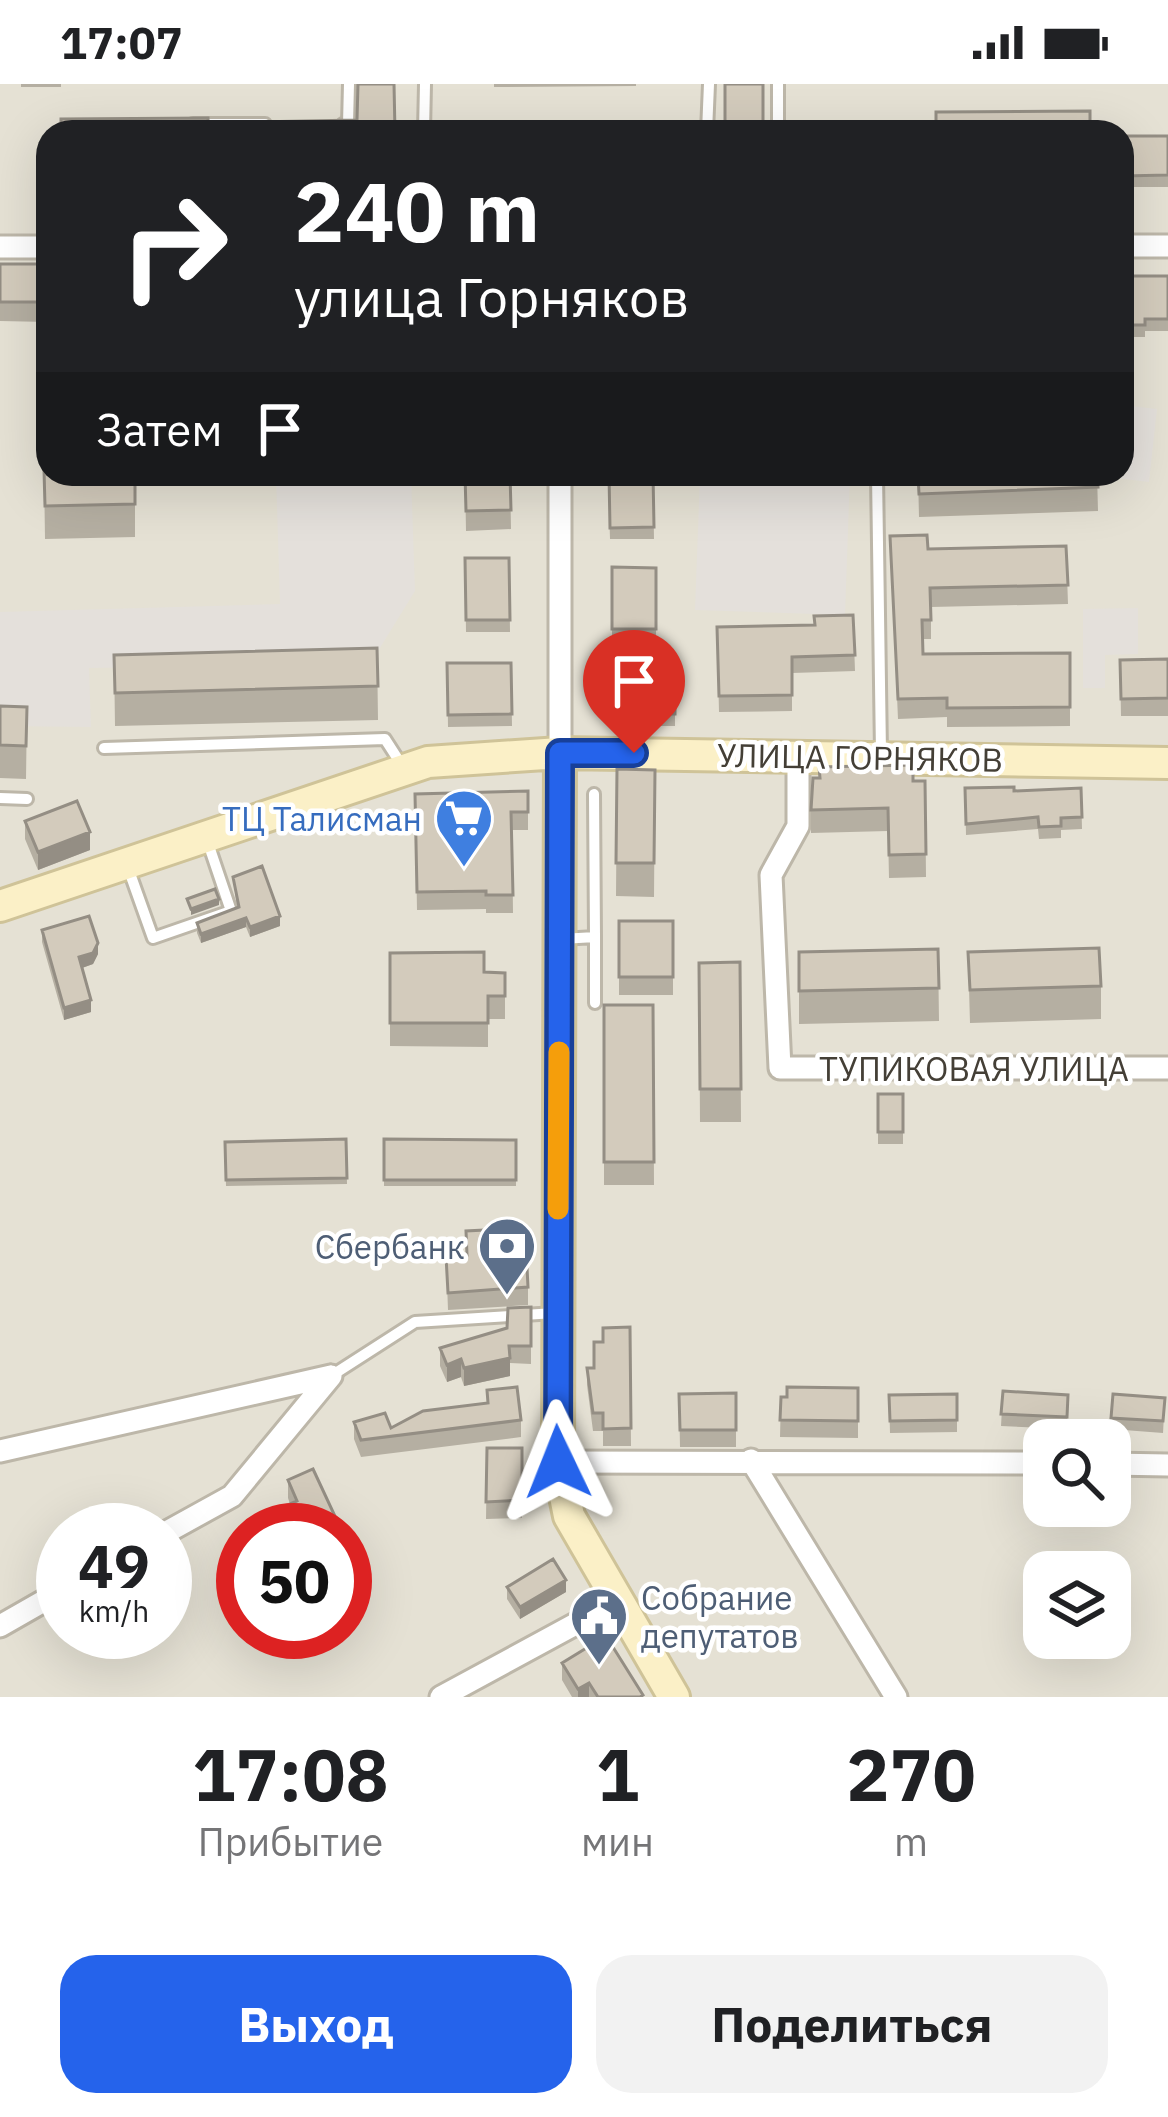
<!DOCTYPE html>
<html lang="ru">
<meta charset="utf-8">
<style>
body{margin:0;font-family:"IBM Plex Sans",sans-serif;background:#f2f2f2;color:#202124;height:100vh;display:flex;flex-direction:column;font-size:45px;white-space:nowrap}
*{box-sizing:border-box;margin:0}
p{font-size:39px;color:#757577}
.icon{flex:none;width:66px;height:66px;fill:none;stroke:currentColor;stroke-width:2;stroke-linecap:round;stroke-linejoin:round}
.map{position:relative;height:1613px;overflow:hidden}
.details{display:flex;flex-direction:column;background:#fff;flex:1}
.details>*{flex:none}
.banner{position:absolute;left:36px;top:36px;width:1098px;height:366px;border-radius:36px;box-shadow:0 12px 48px #0002;background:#202124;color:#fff;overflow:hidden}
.fabs{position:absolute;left:1023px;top:1335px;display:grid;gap:24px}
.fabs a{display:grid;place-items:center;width:108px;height:108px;border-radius:24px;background:#fff;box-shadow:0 12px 48px #0002;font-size:60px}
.speed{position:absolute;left:36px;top:1419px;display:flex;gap:24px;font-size:60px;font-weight:700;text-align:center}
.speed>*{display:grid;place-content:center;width:156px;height:156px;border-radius:50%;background:#fff;box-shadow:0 12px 48px #0002;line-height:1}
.speed small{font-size:30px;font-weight:400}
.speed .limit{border:18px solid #d22;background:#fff;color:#111}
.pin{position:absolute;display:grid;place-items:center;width:102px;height:102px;color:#fff;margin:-123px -51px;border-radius:50% 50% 50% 0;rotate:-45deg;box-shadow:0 0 12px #0007}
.pin .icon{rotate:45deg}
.me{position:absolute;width:132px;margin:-66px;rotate:358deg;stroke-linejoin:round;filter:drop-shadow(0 0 9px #0008)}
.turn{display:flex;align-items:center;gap:42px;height:252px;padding:0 60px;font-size:54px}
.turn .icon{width:156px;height:156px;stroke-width:2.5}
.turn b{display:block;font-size:84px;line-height:102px}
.then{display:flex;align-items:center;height:114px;padding:0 60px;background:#0003;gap:24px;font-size:45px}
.eta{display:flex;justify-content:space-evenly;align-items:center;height:204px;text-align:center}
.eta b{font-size:72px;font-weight:800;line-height:84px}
.cta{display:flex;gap:24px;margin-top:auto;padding:24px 60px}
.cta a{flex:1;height:138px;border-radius:36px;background:#2563eb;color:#fff;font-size:48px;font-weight:800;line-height:138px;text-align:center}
.cta a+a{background:#f2f2f2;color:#202124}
.status{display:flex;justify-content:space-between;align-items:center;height:84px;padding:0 60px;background:#fff;direction:ltr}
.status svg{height:33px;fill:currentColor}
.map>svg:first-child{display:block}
.residential{fill:#e5e1d4;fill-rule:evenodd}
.industrial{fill:#e4e0db}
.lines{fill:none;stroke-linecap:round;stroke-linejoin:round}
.lane-casing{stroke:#bdb7a9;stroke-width:16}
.street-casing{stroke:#bdb7a9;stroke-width:27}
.secondary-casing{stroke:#cfc398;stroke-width:36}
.lane{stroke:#fff;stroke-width:10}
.street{stroke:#fff;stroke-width:21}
.secondary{stroke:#fbf0c7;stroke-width:30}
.wall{fill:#b5afa2}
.shaded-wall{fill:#948e84}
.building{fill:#d3cbbc;stroke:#948e84;stroke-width:3}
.route-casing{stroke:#184099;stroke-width:30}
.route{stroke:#2563eb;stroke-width:21}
.slow{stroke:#f59e0b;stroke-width:21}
.labels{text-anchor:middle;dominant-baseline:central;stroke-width:9;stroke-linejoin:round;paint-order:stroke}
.street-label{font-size:33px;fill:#443f36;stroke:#fff}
.shop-label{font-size:33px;fill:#366cbe;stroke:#fff;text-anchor:end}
.service-label{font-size:33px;fill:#4e5e75;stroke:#fff;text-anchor:end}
</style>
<div class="status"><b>17:07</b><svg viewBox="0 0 49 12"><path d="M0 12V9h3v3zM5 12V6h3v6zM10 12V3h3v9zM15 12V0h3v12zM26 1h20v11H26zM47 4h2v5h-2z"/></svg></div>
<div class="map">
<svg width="1168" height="1613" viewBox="0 0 1168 1613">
<rect width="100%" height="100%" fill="#f2efe6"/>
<path class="residential" d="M0,0h1168v1613h-1168zM48,48h1074v342h-1074zM1044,1356h66v66h-66zM63,1446h102v102h-102zM243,1446h102v102h-102zM1044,1488h66v66h-66z"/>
<path class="industrial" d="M1122,321l35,4 -8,73 -66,-8h39z
M276,390h135l4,117 -45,73 -281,4 2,59 -91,-1v-114l280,-8z
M700,390h150l-5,141 -150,-5z
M1138,524v46l-33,1v33h-22v-79z"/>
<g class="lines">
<g class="lane-casing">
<path id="lane" d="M778,0v47h7
M193,40h72
M343,40h5l1,-40
M424,48l1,-48
M707,48l2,-48
M877,390l4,279
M104,664l281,-9 18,28
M0,714l27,1
M127,781l26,73 78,-27 -25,-74
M595,853v66
M562,855l33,-2 -1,-143
M331,1292l84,-54 140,-9"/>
</g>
<g class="street-casing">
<path id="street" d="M1122,162h46
M0,163h48
M560,669v-279
M798,672v70l-27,49 9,193h388
M0,1367l331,-75
M751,1376l145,237
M558,1378l486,1
M1110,1380l58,1
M165,1449l67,-37 99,-120
M0,1542l63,-36
M441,1613l177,-96"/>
</g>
<g class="secondary-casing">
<path id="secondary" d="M560,669l-2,709 11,54 105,181
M0,822l428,-144 132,-9 608,10"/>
</g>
<use href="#lane" class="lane"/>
<use href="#street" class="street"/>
<use href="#secondary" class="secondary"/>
</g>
<path class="wall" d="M21,0h40v3h-40z
M494,0h142v2l-142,1z
M1123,52h45v51h-45z
M0,180h48v58l-48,-1z
M1122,192h46v55h-23v6h-23z
M44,386l91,4v63l-90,2z
M465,390h45l1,55 -45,2z
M608,390h45l1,65h-44z
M918,390h179l1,37 -179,6z
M890,452l38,13 138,-3 2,58 -137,3v32h-9l1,15 147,-1v73l-123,1v-10l-49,2z
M465,474h44l1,74h-44z
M612,483l44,1v73l-44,-1z
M853,531l2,56 -63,2v38l-73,1 -2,-85 98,-2z
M377,564l1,72 -263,6 -1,-71z
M1168,575v57h-47l-1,-56z
M612,578h63v64h-63z
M447,579h64l1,63 -64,1z
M0,622l27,1 -1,72 -26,-1z
M617,685l38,1 -1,127 -38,-1z
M913,697h12l1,96 -37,1 -1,-47 -77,2v-23z
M965,704l49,3 67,-3 1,41 -21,1v8l-22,1 -1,-10 -72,6z
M528,707v39h-16l1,83h-27v-4l-69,1 -2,-116z
M25,737l65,29 -52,20 -13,-31z
M233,793l47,49 -30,11 -4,-10 -45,16 -4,-10v-10l40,-16z
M619,837h54v74h-54z
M42,846l56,24 -5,10 -11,4 9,44 -27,8 -22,-78z
M938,865l1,72 -140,3v-72z
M968,868l133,34v33l-131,4z
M390,869l94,19 21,1v46h-17v28l-98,-1z
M740,878l1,160h-41l-1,-159z
M604,921h49l1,180h-50z
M878,1010h25v50h-25z
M346,1055l1,45 -121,2 -1,-44z
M384,1055l132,1v46h-132z
M446,1172l82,31v18l-80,5z
M531,1223v57l-21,-1v13l-46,10 -3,-9 -14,5 -7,-16v-18l67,-20z
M630,1243l1,119h-28v-15h-10l-6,-46v-17h7l9,-26z
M858,1304v50l-78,-1 1,-40z
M1003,1307l65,4 -1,34 -66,-3z
M736,1309v54h-56l-1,-53z
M957,1310v38l-67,1 -1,-38z
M1113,1310l52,4 -2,35 -52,-4z
M488,1319l33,17v17l-160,20 -7,-18v-17l37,6z
M487,1364h35v70l-36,1z
M288,1396l52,50h-65l-1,-19 16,-7 -2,-6z
M507,1503l59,5 -46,27 -13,-20z
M126,1548h25v8l-17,8z
M562,1579l81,34h-71l-10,-17z"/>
<path class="shaded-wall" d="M90,748v18l-52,20v-18z
M219,815v6l-28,10v-6z
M280,832v10l-30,11v-10z
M246,834v9l-45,16v-9z
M98,859v11l-5,10 -14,5v-12z
M91,916v12l-27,8v-12z
M510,1274v18l-46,10v-18z
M461,1275v18l-14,5v-17z
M307,1431v15h-25v-3z
M566,1496v12l-46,27v-12z
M143,1548h8v8l-17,8v-12z
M589,1599v14h-11v-8z"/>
<path class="building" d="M358,0h36l1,48h-145v-10l107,-2z
M725,0h38v44h107v4h-145z
M1090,27v21h-154v-20z
M208,34v14h-147v-13z
M1123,52h45v39l-45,1z
M0,180h48v38h-48z
M1122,192h46v43h-23v6h-23z
M44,386h4v4h87v30l-90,2z
M465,390h45l1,36 -45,1z
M609,390h44l1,53 -44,1z
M918,390h179l1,13 -179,7z
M927,451l1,14 138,-3 2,39 -138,3 1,32h-9l1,34 147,-1v54l-123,1v-10l-49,1 -8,-163z
M465,474h44l1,62h-44z
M612,483l44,1v61h-44z
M853,531l2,40 -63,2v38l-73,1 -2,-69 98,-2 -1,-9z
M377,564l1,38 -263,7 -1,-38z
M1168,575v39l-47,1 -1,-39z
M612,578h63v52h-63z
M447,579h64l1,51 -64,1z
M0,622l27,1 -1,39 -26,-1z
M913,681v16h12l1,73 -37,1 -1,-47 -77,2 2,-32h7l-1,-11z
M617,685l38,1 -1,93h-38z
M1014,703v4l67,-3 1,29 -21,1v8l-22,1 -1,-10 -72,7 -1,-36z
M528,707v21h-17l2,83h-27v-4l-69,1 -2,-98z
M77,717l13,31 -52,20 -13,-31z
M262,782l18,50 -30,11 -4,-9 -45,16 -4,-11 42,-16 -6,-30z
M215,805l4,10 -28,10 -4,-10z
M89,832l9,27 -5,10 -14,4 12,43 -27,8 -22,-78z
M619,837h54v56h-54z
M1099,864l2,38 -131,4 -2,-38z
M938,865l1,39 -140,3v-39z
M484,868v20l21,1v23h-17v27h-98v-70z
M740,878l1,127h-41l-1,-126z
M604,921h49l1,157h-50z
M878,1010h25v38h-25z
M346,1055l1,39 -121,2 -1,-38z
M384,1055l132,1v40h-132z
M525,1144l3,59 -80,6 -2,-37 21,-1 -1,-24z
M531,1223v39h-22l1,12 -46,10 -3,-9 -14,6 -7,-17 67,-20 1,-20z
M630,1243l1,101 -28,1v-16h-10l-6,-45h7v-26h9v-14z
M517,1303l4,33 -160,20 -7,-18 31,-9 6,15 32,-17 65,-8 -1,-13z
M787,1303l71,1v33l-78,-1 1,-23h6z
M1003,1307l65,4 -1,22 -66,-3z
M736,1309v37h-56l-1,-36z
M957,1310v26l-67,1 -1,-26z
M1113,1310l52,4 -2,23 -52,-3z
M487,1364h35v52l-36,2z
M313,1385l27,58 -8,3h-18l-7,-15 -25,12 -8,-16 23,-10 -9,-21z
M553,1475l13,21 -46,27 -13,-20z
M606,1552l37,59 -3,2h-42l-9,-14 -11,6 -16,-26z"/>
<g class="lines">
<g class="route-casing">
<path id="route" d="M558,1378l2,-709h74"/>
</g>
<use href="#route" class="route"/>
<path class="slow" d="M558,1125l1,-157"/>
</g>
<defs>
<g id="supermarket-pin" transform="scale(3)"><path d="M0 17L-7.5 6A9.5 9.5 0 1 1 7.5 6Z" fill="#3f7fe0" stroke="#fff"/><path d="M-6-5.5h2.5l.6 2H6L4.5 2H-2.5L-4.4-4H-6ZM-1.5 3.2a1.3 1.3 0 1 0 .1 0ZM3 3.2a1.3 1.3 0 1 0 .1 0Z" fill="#fff"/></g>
<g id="bank-pin" transform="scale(3)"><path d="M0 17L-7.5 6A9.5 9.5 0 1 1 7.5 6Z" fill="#5c6f8a" stroke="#fff"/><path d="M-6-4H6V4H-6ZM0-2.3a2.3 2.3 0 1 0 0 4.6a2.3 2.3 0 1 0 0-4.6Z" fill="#fff"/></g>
<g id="civic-pin" transform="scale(3)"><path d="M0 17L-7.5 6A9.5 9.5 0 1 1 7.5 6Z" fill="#5c6f8a" stroke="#fff"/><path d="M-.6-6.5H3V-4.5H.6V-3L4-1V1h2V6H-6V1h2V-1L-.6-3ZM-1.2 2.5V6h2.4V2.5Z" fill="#fff"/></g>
</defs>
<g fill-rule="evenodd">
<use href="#supermarket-pin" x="464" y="734"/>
<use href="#bank-pin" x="507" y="1162"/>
<use href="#civic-pin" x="599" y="1532"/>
</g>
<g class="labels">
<g class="street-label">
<text transform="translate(860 673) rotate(1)">УЛИЦА ГОРНЯКОВ</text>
<text x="974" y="984">ТУПИКОВАЯ УЛИЦА</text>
</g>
<g class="shop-label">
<text x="422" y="734">ТЦ Талисман</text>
</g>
<g class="service-label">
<text x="465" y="1162">Сбербанк</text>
<text x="641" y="1513" text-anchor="start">Собрание<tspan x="641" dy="38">депутатов</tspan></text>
</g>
</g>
</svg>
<div class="fabs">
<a><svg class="icon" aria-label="search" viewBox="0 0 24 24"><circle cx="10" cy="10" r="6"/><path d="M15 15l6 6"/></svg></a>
<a><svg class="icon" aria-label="layers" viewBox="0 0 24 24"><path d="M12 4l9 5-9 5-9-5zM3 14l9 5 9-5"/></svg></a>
</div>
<div class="speed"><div>49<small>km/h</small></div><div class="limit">50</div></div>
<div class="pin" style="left:634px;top:669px;background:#d93025"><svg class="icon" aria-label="arrive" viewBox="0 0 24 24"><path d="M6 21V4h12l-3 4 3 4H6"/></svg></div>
<svg class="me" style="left:558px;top:1378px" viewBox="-20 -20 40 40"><path d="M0-17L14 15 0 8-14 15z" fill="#2563eb" stroke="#fff" stroke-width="4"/></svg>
<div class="banner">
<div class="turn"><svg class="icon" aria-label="right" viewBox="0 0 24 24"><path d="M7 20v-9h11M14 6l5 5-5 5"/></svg><div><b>240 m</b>улица Горняков</div></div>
<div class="then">Затем<svg class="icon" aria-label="arrive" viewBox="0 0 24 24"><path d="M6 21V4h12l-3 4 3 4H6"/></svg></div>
</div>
</div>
<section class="details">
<div class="eta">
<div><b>17:08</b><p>Прибытие</p></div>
<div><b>1</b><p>мин</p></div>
<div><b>270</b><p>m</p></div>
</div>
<div class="cta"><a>Выход</a><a>Поделиться</a></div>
</section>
